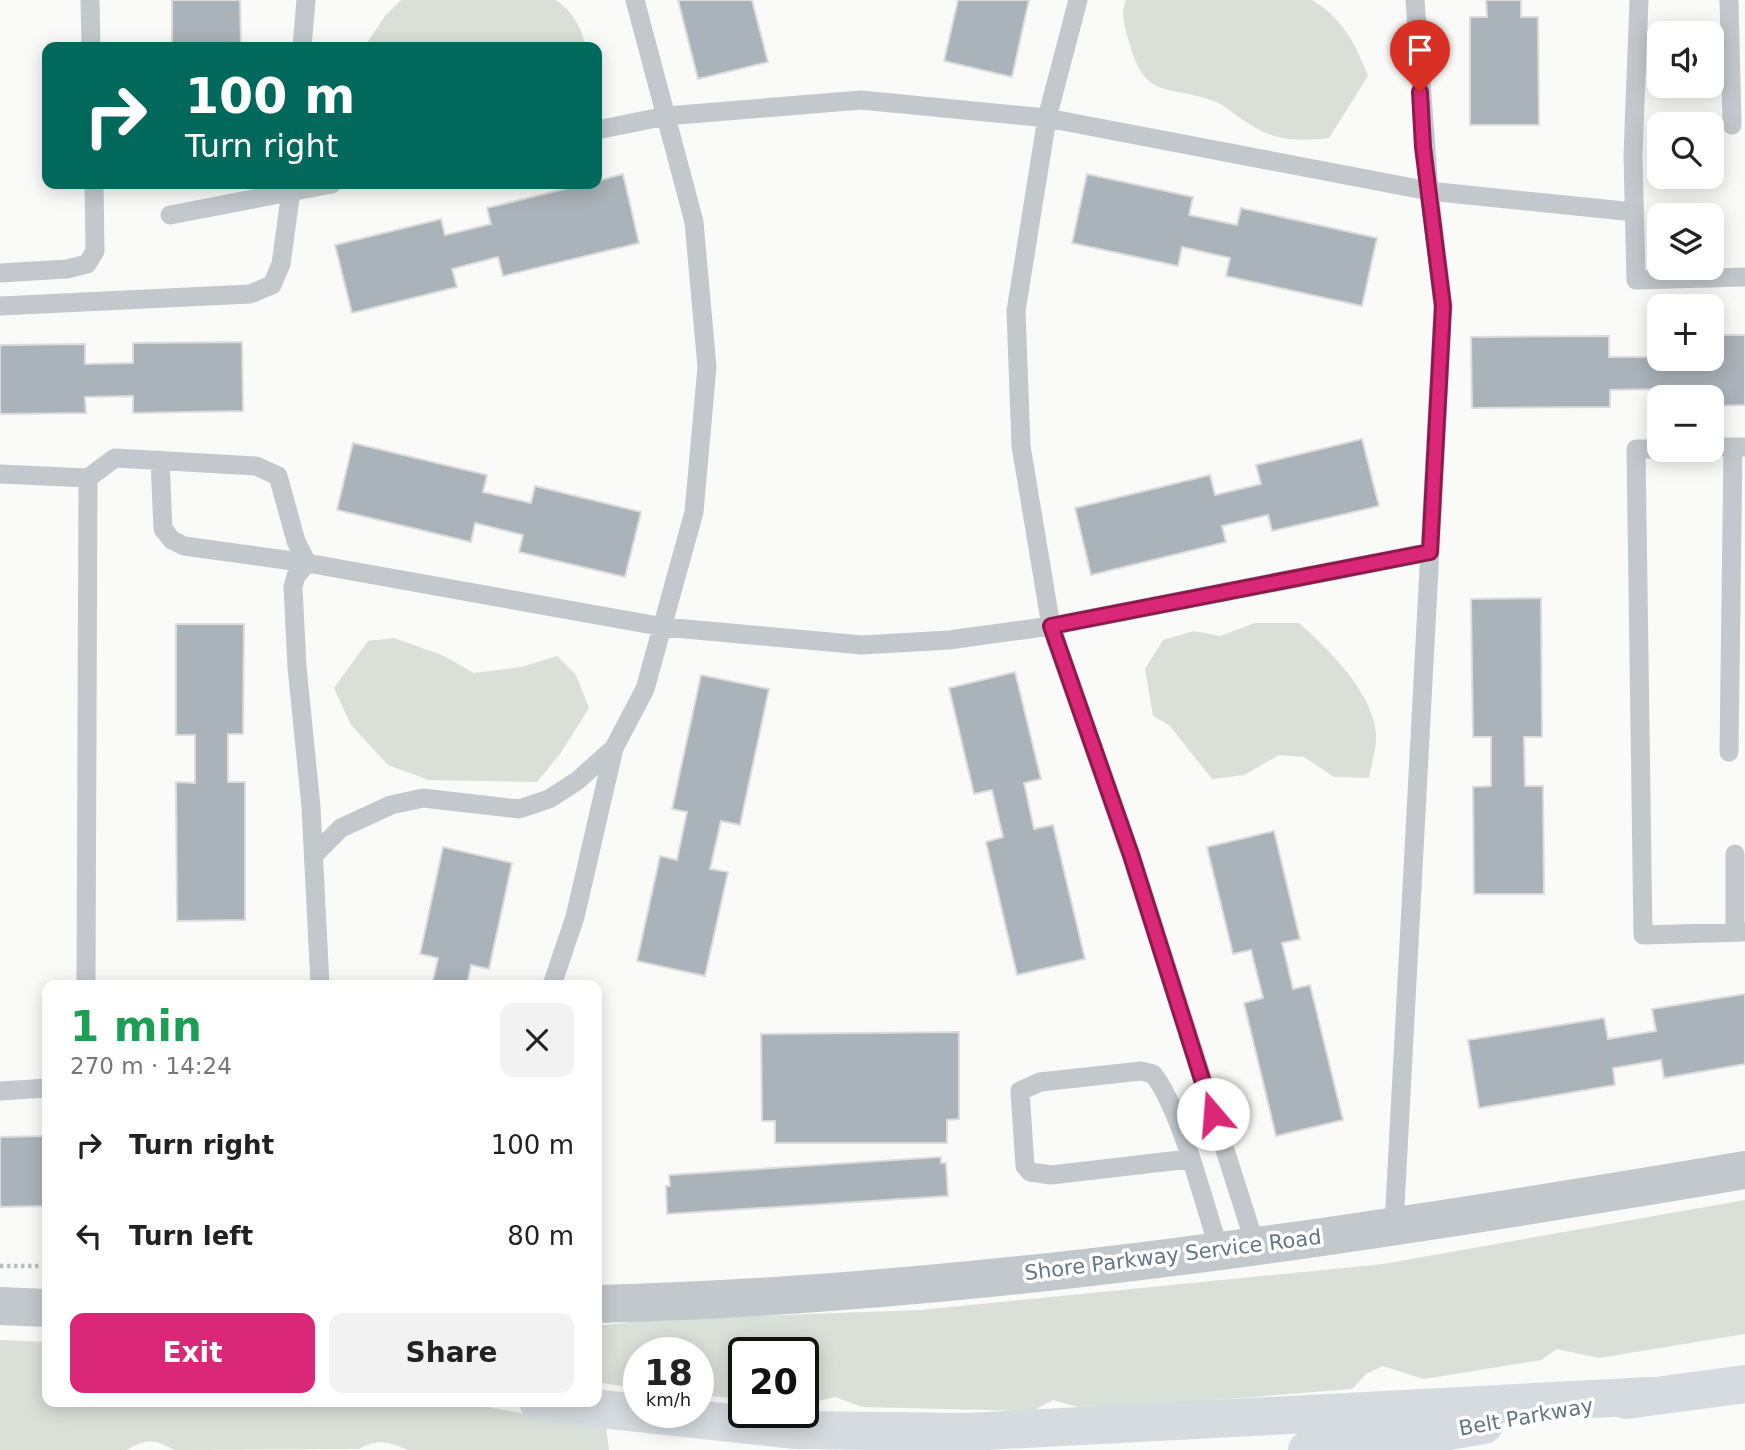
<!DOCTYPE html>
<meta charset="utf-8">
<style>
body{margin:0;font-family:"DejaVu Sans",sans-serif;background:#f2f2f2;color:#222;height:100vh;display:flex;flex-direction:column;font-size:26px;white-space:nowrap}
*{box-sizing:border-box;margin:0}
p{font-size:23px;color:#767676}
.icon{flex:none;width:38px;height:38px;fill:none;stroke:currentColor;stroke-width:2;stroke-linecap:round;stroke-linejoin:round}
.map{position:relative;flex:1;overflow:hidden}
.panel{position:absolute;left:42px;top:980px;width:560px;height:427px;display:flex;flex-direction:column;background:#fff;border-radius:14px;box-shadow:0 4px 18px #0003}
.panel>*{flex:none}
.top-card{position:absolute;left:42px;top:42px;width:560px;height:147px;border-radius:14px;box-shadow:0 4px 18px #0003;background:#00695c;color:#fff;overflow:hidden}
.fabs{position:absolute;left:1647px;top:21px;display:grid;gap:14px}
.fabs a{display:grid;place-items:center;width:77px;height:77px;border-radius:14px;background:#fff;box-shadow:0 4px 18px #0003;font-size:35px}
.speed{position:absolute;left:623px;top:1337px;display:flex;gap:14px;font-size:35px;font-weight:700;text-align:center}
.speed>*{display:grid;place-content:center;width:91px;height:91px;border-radius:50%;background:#fff;box-shadow:0 4px 18px #0003;line-height:1}
.speed small{font-size:18px;font-weight:400}
.speed .limit{border:4px solid #111;border-radius:10px;background:#fff;color:#111}
.pin{position:absolute;display:grid;place-items:center;width:60px;height:60px;color:#fff;margin:-72px -30px;border-radius:50% 50% 50% 0;rotate:-45deg;box-shadow:0 0 7px #0007}
.pin .icon{rotate:45deg}
.me{position:absolute;width:77px;margin:-38px;rotate:342deg;stroke-linejoin:round;filter:drop-shadow(0 0 5px #0008)}
.turn{display:flex;align-items:center;gap:24px;height:147px;padding:0 28px;font-size:32px}
.turn .icon{width:91px;height:91px;stroke-width:2.5}
.turn b{display:block;font-size:49px;line-height:60px}
.round{display:grid;place-items:center;flex:none;width:74px;height:74px;border-radius:14px;background:#f2f2f2}
.head{display:flex;align-items:center;justify-content:space-between;height:119px;padding:0 28px}
h1{font-size:42px;font-weight:800;line-height:52px;color:#1e9e55}
.cta{display:flex;gap:14px;margin-top:auto;padding:14px 28px}
.cta a{flex:1;height:80px;border-radius:14px;background:#db2777;color:#fff;font-size:28px;font-weight:800;line-height:80px;text-align:center}
.cta a+a{background:#f2f2f2;color:#222}
ul{padding:0;list-style:none}
li{display:flex;align-items:center;gap:21px;height:91px;padding:0 28px}
li div{flex:1}
li b{display:block;font-size:26px}
li em{font-style:normal}
.map>svg:first-child{display:block}
.green{fill:#dadfd7}
.building{fill:#aab3b9;stroke:#dcdcda;stroke-width:2}
.lines{fill:none;stroke-linecap:round;stroke-linejoin:round}
.path{stroke:#bbbfc2;stroke-width:4.5;stroke-dasharray:3.5 3.5;stroke-linecap:butt}
.lane{stroke:#c3c8cc;stroke-width:19}
.street{stroke:#c3c8cc;stroke-width:38}
.highway{stroke:#d6dbdf;stroke-width:38}
.route-casing{stroke:#8e194d;stroke-width:18}
.route{stroke:#db2777;stroke-width:12}
.labels{text-anchor:middle;dominant-baseline:central;stroke-width:7;stroke-linejoin:round;paint-order:stroke}
.street-label{font-size:21px;fill:#657683;stroke:#fff}
</style>
<div class="map">
<svg width="1745" height="1450" viewBox="0 0 1745 1450">
<rect width="100%" height="100%" fill="#fafaf8"/>
<path class="green" d="M401,0h154c16,8 29,31 30,47h-221l21,-31z
M1126,0h186c30,18 44,44 56,76l-39,62c-34,3 -53,4 -83,-16 -10,-6 -21,-17 -32,-21 -45,-17 -69,1 -85,-59 -4,-16 -9,-27 -3,-42z
M1255,623h44c29,26 74,69 77,111 1,14 -5,31 -7,44l-35,-1 -30,-20 -25,-2 -35,20 -32,4 -43,-54 -16,-9 -8,-47 18,-29 31,-9 26,5z
M394,638l48,17 32,18 47,-6 36,-11 19,19 13,33 -29,46 -23,28 -108,-2 -41,-15 -37,-40 -17,-37 34,-47z
M1745,1200v134l-146,24 -42,-9 -16,11 -117,19 -41,-13 -17,8 -14,15 -263,21 -36,-10 -20,11 -171,-4 -27,-10 -32,8v-52h-59v46l-46,-4v-42h-59v36l-42,-7v-56l52,-6 272,-10 462,-46z
M0,1340l47,2v60h412l147,26 3,22h-201c-19,-8 -30,-12 -49,-1l-184,1c-23,-11 -27,-12 -48,0h-127z"/>
<path class="building" d="M172,0h68l1,47h-69z
M678,0h74l16,62 -70,17z
M958,0h71l-17,77 -68,-16z
M1486,0h35v17h17l1,108h-69v-108h17z
M623,174l16,69 -136,33 -5,-19 -46,12 5,18 -105,26 -17,-68 106,-26 4,16 46,-11 -4,-16 98,-24h12v-3z
M1087,174l106,23 -4,18 48,10 4,-17 136,30 -15,68 -136,-30 4,-18 -48,-11 -4,19 -106,-23z
M1712,335h33v70l-33,1v-9h-53l-1,9v-17l-48,1v17l-138,1 -1,-71 138,-1v21h48l2,-21v23h53z
M242,342l1,69 -110,2v-17l-48,1 1,16 -86,1v-69l85,-1v20l48,-1v-20z
M1362,439l17,67 -107,25 -4,-16 -46,11 4,16 -135,33 -16,-67 135,-33 5,20 46,-11 -5,-19z
M353,443l134,32 -4,17 48,11 4,-17 106,26 -16,65 -106,-25 4,-17 -48,-12 -4,19 -134,-32z
M1541,598l1,139h-18l1,49h18l1,108h-70l-1,-107 18,-1v-49h-18l-2,-138z
M176,624h68l-1,110h-15v48h17v138l-68,1 -1,-139 19,1v-48h-19z
M1015,672l26,107 -17,4 10,46 19,-4 32,134 -68,16 -31,-133 17,-5 -11,-47 -18,4 -25,-106z
M701,675l68,14 -29,136 -19,-4 -11,48 18,3 -23,104 -68,-15 23,-105 17,4 10,-48 -15,-3z
M1274,831l26,108 -18,4 11,46 17,-4 33,135 -67,16 -32,-133 19,-5 -12,-48 -18,4 -26,-107z
M443,847l69,16 -23,106 -18,-4 -4,20h-35l6,-27 -18,-4z
M1745,994v70l-81,14 -3,-18 -48,8 2,17 -136,23 -11,-68 136,-22 4,21 48,-8 -4,-22z
M959,1032v87l-12,1v23h-172v-22h-13l-1,-87z
M47,1136v70l-47,1v-70z
M941,1157v6h5l2,33 -281,18 -1,-28h4l-1,-11z"/>
<g class="lines">
<path class="path" d="M0,1266h47"/>
<path class="lane" d="M90,0l1,47
M1078,0l-31,118 -31,193 5,135 30,180 80,229 124,389
M1415,0l14,191 205,21
M1639,0l-6,155 3,125 109,-3
M1729,0l3,125
M302,47l4,-47
M597,130l69,-14 195,-16 186,18 382,73 14,115 -49,919
M170,215l162,-31
M0,273l67,-4 20,-5 8,-13 -1,-67
M0,306l250,-12 22,-9 9,-21 11,-80
M1712,447h33
M1659,449h-23l7,486 102,-3
M160,460l3,69 9,11 12,6 123,17
M0,474l88,4 27,-20 141,8 22,10 18,65 11,22
M1729,752l4,-305
M314,855l27,-27 50,-23 32,-7 96,11 30,-10 28,-18 37,-33 31,-59 49,-177 13,-145 -13,-145 -59,-222
M1735,932v-78
M86,985l2,-507
M320,985l-9,-178 -14,-140 -4,-80 3,-11 11,-13 357,64 198,18 87,-5 102,-14 379,-74
M552,985l23,-68 39,-169
M0,1091l47,-3
M1189,1159l-138,16 -21,-3 -5,-6 -5,-75 20,-9 101,-11 12,3c28,35 51,130 66,175"/>
<path class="street" d="M597,1304c385,-10 768,-70 1148,-134
M0,1306l47,2"/>
<path class="highway" d="M1626,1400l119,-16
M538,1402l257,28 172,2 682,-36
M1307,1450l101,-12 76,-13"/>
</g>
<g class="lines">
<g class="route-casing">
<path id="route" d="M1213,1114l-82,-259 -80,-229 379,-74 13,-246 -20,-159 -3,-55"/>
</g>
<use href="#route" class="route"/>
</g>
<g class="labels">
<g class="street-label">
<text transform="translate(1173 1255) rotate(-7)">Shore Parkway Service Road</text>
<text transform="translate(1526 1417) rotate(-10)">Belt Parkway</text>
</g>
</g>
</svg>
<div class="fabs">
<a><svg class="icon" aria-label="sound" viewBox="0 0 24 24"><path d="M4 9h4l5-4v14l-5-4H4zM17 9q2 3 0 6"/></svg></a>
<a><svg class="icon" aria-label="search" viewBox="0 0 24 24"><circle cx="10" cy="10" r="6"/><path d="M15 15l6 6"/></svg></a>
<a><svg class="icon" aria-label="layers" viewBox="0 0 24 24"><path d="M12 4l9 5-9 5-9-5zM3 14l9 5 9-5"/></svg></a>
<a>+</a>
<a>−</a>
</div>
<div class="speed"><div>18<small>km/h</small></div><div class="limit">20</div></div>
<div class="pin" style="left:1420px;top:92px;background:#d93025"><svg class="icon" aria-label="arrive" viewBox="0 0 24 24"><path d="M6 21V4h12l-3 4 3 4H6"/></svg></div>
<svg class="me" style="left:1213px;top:1114px" viewBox="-20 -20 40 40"><circle r="19" fill="#fff"/><path d="M0-13L10 11 0 6-10 11z" fill="#db2777"/></svg>
<div class="top-card">
<div class="turn"><svg class="icon" aria-label="right" viewBox="0 0 24 24"><path d="M7 20v-9h11M14 6l5 5-5 5"/></svg><div><b>100 m</b>Turn right</div></div>
</div>
<section class="panel">
<div class="head"><div><h1>1 min</h1><p>270 m · 14:24</p></div><a class="round"><svg class="icon" aria-label="close" viewBox="0 0 24 24"><path d="M6 6l12 12M18 6L6 18"/></svg></a></div>
<ul>
<li><svg class="icon" aria-label="right" viewBox="0 0 24 24"><path d="M7 20v-9h11M14 6l5 5-5 5"/></svg><div><b>Turn right</b></div><em>100 m</em></li>
<li><svg class="icon" aria-label="left" viewBox="0 0 24 24"><path d="M17 20v-9H6M10 6l-5 5 5 5"/></svg><div><b>Turn left</b></div><em>80 m</em></li>
</ul>
<div class="cta"><a>Exit</a><a>Share</a></div>
</section>
</div>
